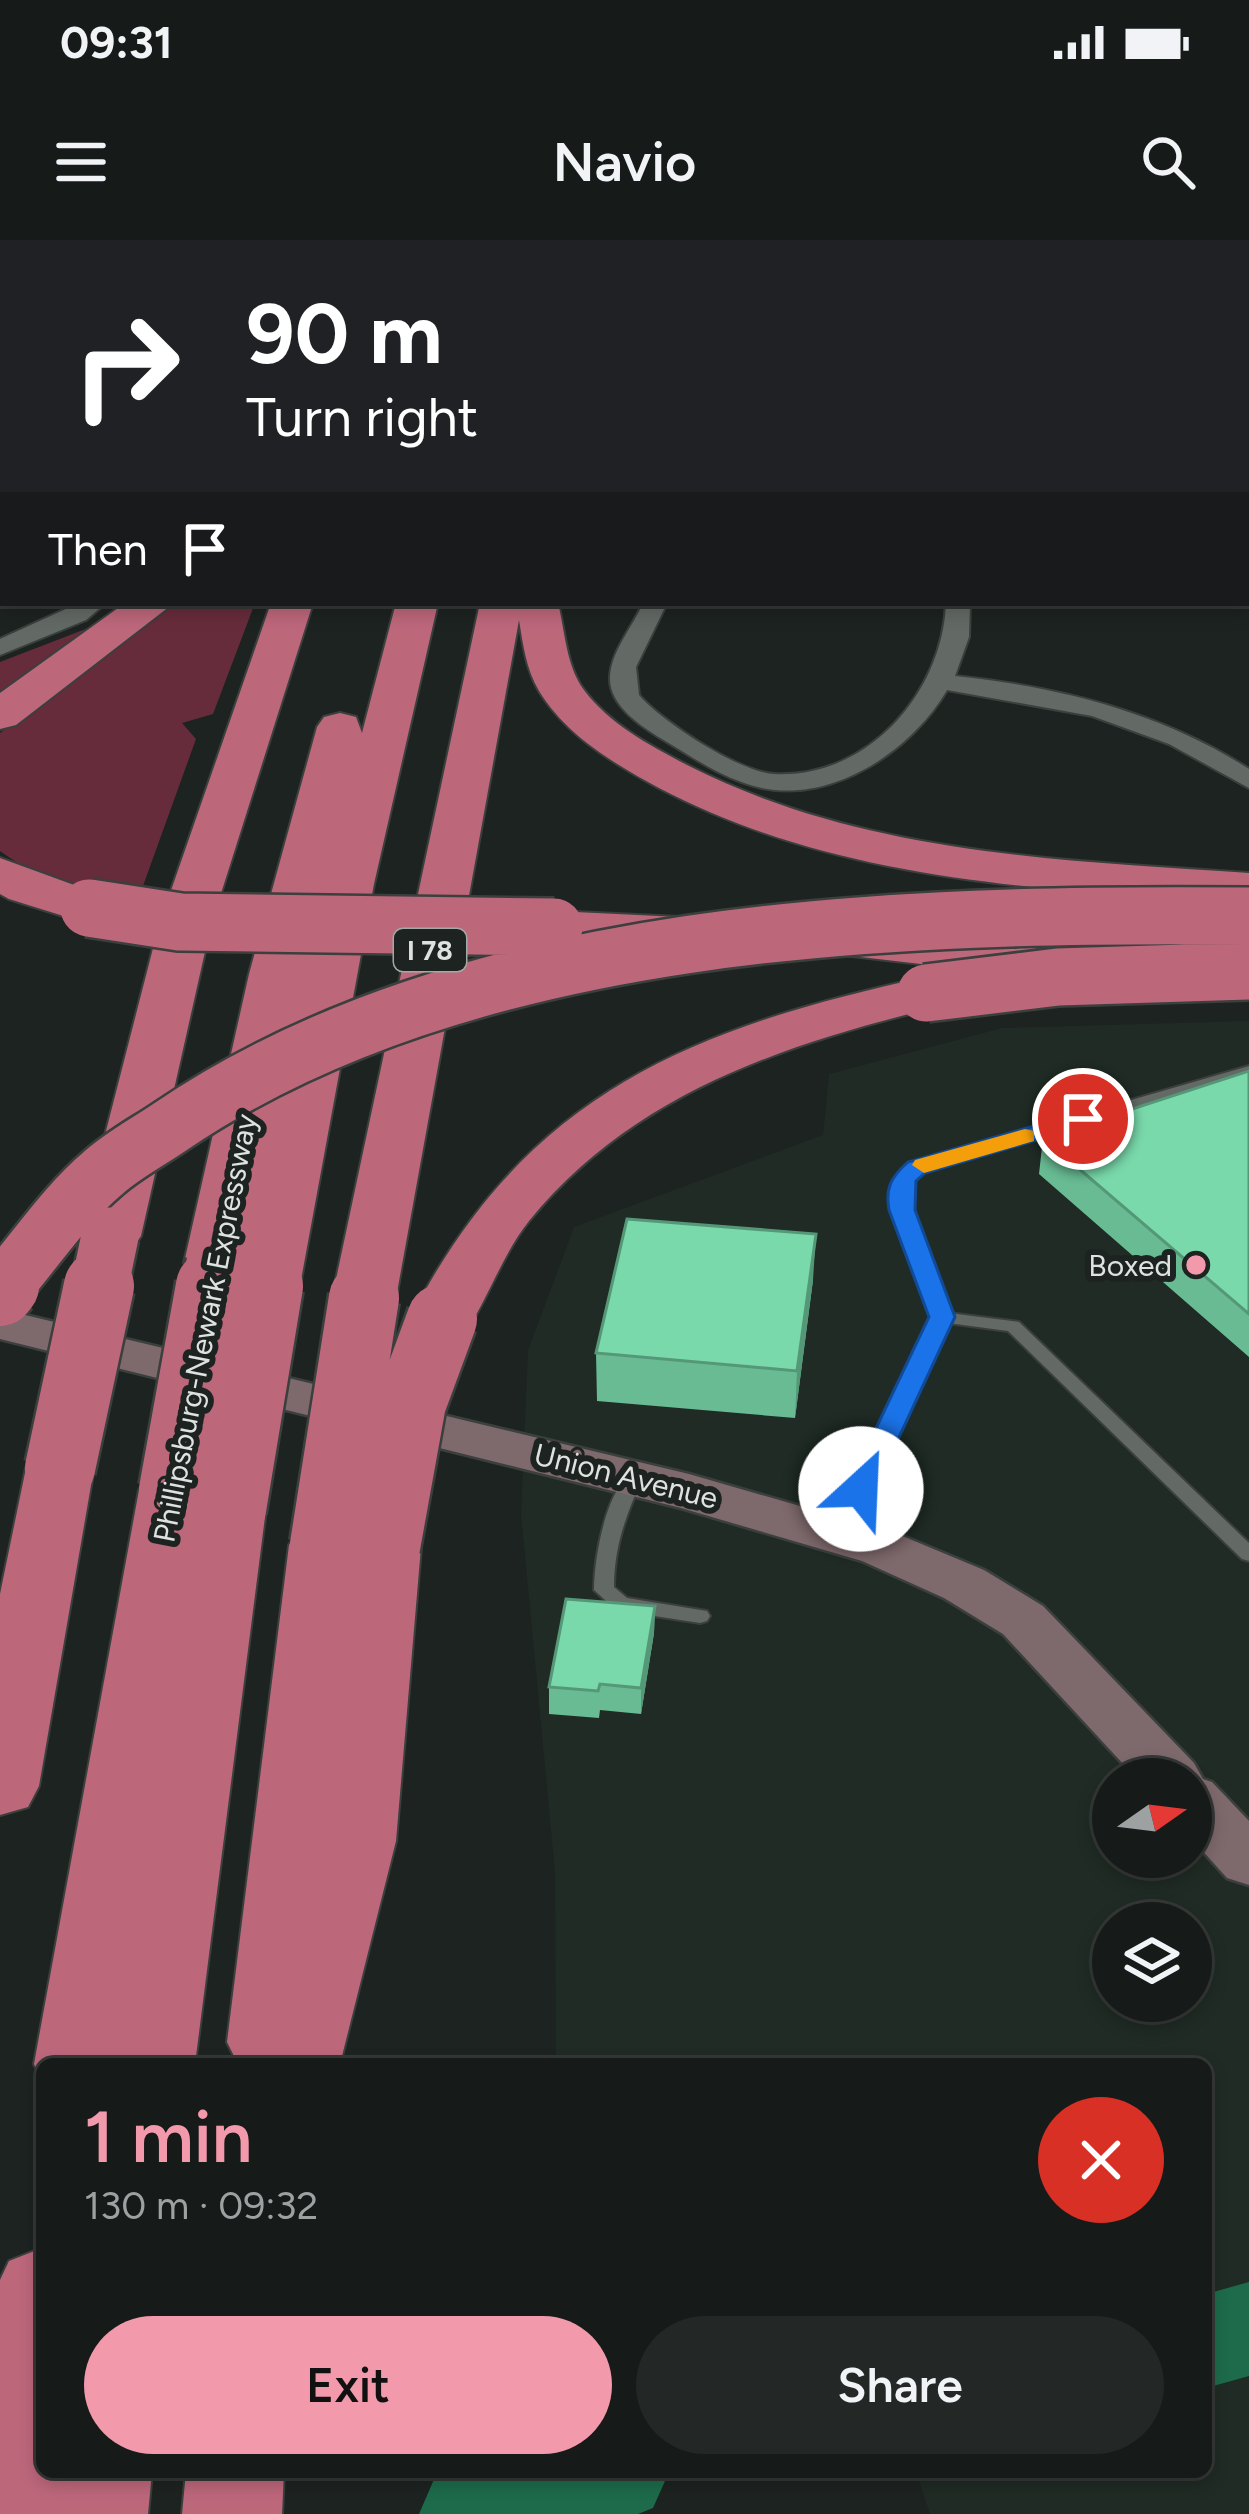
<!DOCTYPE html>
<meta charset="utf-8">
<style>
body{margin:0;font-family:Figtree,sans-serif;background:#232725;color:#f1f3f6;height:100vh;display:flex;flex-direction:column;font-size:45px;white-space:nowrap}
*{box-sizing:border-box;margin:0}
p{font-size:39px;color:#9ea1a2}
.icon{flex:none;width:66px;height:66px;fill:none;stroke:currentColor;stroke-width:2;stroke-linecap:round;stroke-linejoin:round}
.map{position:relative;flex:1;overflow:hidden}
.drawer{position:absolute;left:36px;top:1818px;width:1176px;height:420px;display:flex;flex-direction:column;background:#161a18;border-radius:18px;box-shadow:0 6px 18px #0003,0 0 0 3px #353837}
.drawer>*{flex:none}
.guide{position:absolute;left:0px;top:0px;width:1251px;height:366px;box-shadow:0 6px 18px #0003,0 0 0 3px #353837;background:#202124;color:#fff;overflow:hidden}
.needle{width:78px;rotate:76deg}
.controls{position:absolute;left:1092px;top:1518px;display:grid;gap:24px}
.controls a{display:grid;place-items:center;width:120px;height:120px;border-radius:50%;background:#161a18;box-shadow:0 6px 18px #0003,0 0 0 3px #353837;font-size:60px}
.pin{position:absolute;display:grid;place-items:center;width:102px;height:102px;color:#fff;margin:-51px;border:6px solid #fff;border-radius:50%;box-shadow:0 3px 12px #0007}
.me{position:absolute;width:132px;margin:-66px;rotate:25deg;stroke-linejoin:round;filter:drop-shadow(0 0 9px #0008)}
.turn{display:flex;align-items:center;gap:42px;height:252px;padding:0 48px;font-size:54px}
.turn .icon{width:156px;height:156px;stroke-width:2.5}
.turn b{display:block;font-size:84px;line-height:102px}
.then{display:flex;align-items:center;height:114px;padding:0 48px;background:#0003;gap:24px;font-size:45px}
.round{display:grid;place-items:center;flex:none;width:126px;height:126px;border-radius:63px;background:#232725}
.summary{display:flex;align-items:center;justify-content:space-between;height:204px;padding:0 48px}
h1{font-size:72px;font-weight:600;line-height:90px;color:#f29aac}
.action{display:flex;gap:24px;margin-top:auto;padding:24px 48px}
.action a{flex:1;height:138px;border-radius:72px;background:#f29aac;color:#111;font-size:48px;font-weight:600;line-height:138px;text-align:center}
.action a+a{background:#232725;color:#f1f3f6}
.status{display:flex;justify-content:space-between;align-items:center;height:84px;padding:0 60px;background:#161a18;direction:ltr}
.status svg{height:33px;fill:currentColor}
header{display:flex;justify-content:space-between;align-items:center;height:156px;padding:0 48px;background:#161a18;font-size:54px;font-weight:600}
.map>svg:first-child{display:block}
.built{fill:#1f2b24;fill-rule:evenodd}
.green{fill:#672c3b}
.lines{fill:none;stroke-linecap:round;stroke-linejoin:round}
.river{fill:#1d6b4b;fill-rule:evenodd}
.lane-casing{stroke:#3b3f3d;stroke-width:4}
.street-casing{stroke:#3b3f3d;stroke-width:4}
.secondary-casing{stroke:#3b3f3d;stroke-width:5}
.highway-casing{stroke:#3b3f3d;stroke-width:4}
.lane{fill:#636a66;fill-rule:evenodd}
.street{fill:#636a66;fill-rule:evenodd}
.secondary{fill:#7e696c;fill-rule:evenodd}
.highway{fill:#bd677b;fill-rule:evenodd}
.highway-bridge-far1-casing{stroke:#3b3f3d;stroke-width:62;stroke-linecap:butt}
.highway-bridge-casing{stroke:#3b3f3d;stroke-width:75;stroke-linecap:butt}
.highway-bridge-far1{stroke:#bd677b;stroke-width:57}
.highway-bridge{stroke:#bd677b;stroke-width:70}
.wall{fill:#68bb93}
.shaded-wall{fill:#559878}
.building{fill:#79d9ab;stroke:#559878;stroke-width:3}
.route{fill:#1a73e8;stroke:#114b97;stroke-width:3}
.slow{fill:#f59e0b}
.poi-dot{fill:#f29aac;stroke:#1d2320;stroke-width:4.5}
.labels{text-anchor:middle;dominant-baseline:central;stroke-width:12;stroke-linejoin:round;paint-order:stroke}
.shield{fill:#1d2320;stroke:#a4a9a6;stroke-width:3}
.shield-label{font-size:27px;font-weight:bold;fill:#dee2e0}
.poi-label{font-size:30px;fill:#dee2e0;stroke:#1d2320;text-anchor:end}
.street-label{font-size:30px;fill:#dee2e0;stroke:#1d2320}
</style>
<div class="status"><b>09:31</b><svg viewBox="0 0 49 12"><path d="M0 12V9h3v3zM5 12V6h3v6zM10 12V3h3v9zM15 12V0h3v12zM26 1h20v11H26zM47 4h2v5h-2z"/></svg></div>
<header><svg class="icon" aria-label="menu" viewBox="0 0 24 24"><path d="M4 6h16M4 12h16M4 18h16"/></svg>Navio<svg class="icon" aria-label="search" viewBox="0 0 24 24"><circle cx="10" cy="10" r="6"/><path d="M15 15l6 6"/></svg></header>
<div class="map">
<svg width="1249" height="2274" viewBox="0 0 1249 2274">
<rect width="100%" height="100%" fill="#1d2320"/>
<path class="built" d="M1249,781v1493h-319l-14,-42h290v-408h-650l-1,-192 -34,-358 7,-164 46,-123 249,-92 6,-61 173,-46zM1113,1539h78v78h-78zM1113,1683h78v78h-78z"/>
<path class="green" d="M773,0h476v74l-1,-71z
M172,363h83l-42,111 -31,9 14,16 -57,158c-51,-4 -97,-15 -139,-46v-118z
M96,385l-96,68v-31z"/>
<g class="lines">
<path class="river" d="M1249,2042v94l-43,12v-94z
M448,2232h221l-16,36 -15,6h-219l16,-37z"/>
<g class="lane-casing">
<path id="lane" d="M927,0h8l2,3h-8z
M1146,0h10l-2,3h-10z
M0,12l3,1v4l-3,1z
M1248,347h1v6h-1z
M1249,826v10l-327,94c-12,13 -15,23 -12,40l39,103 70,9 230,221v18l-7,-2 -234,-228 -60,-8 -97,209 -3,5h-14l-3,-5 102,-215c-9,-26 -46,-107 -39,-130 2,-9 10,-16 16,-23z
M634,1232l9,6c-17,36 -29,69 -29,109l13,11 80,13 3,5 -3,5 -7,2 -78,-12 -7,-2 -21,-19c0,-31 12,-103 40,-118z"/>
</g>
<g class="street-casing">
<path id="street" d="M0,0h13l-13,6z
M28,0h23l2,3h-23z
M268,0h23l-25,3z
M542,0h32l2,3h-32z
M3,163v12l-3,1v-12z
M79,363h27l-20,17 -86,35v-16z
M643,363h24l-31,64 3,28c23,27 100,77 135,79 95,5 169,-83 172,-171h24l-1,34 -14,39c104,11 205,36 294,93v19l-80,-44 -77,-28 -145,-26c-35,60 -113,113 -185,98 -37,-8 -68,-30 -100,-49 -20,-12 -52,-33 -52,-60 0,-27 23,-52 33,-76z"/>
</g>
<g class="secondary-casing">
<path id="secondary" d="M0,1069l689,165 211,61 84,35 59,36 151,157 9,16 9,3 37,39v64l-22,-7 -36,-40v-59h-54l-134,-145 -59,-36 -82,-37 -181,-53 -681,-169z"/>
</g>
<g class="highway-casing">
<path id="highway" d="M459,0h32l-34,3z
M510,0h32l-34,3z
M597,0h32l-34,3z
M125,363h49l-158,122 -16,4v-36z
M271,363h42l-102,322 -70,311 -9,13 -22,6 -22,-6 -9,-13 80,-311z
M396,363h42l-64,281 -73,396 -10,13 -22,6 -22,-6 -8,-19 -24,8 -22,-6 -9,-13 65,-289 68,-247 7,-10 16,-4 16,4 6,16z
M480,363h78c7,28 8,63 26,87 25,34 67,56 103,75 175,89 370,95 562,108v30c-200,-13 -409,-20 -590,-115 -46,-25 -92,-52 -120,-97 -13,-22 -16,-47 -20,-71l-123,678 -10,14 -22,5 -22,-5 -10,-14z
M0,618l107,39 8,11 -8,11 -18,5 -80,-25 -9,-5z
M554,671l146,7 19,5 7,11 -7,11 -19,5 -165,-12 -7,-11 7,-11z
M845,686l232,24 19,5 8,11 -8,11 -19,5 -251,-29 -7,-11 7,-11z
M926,737l19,4 8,12 -8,12c-156,38 -310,86 -416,216 -27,34 -40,76 -64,112l-23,6 -23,-6 -9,-14c114,-225 281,-291 516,-342z
M60,1205l24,7 10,16 -55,318 -11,21 -28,8v-221l26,-126 10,-16z
M174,1227l25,7 9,18 23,-6 25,6 10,17 -71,555h-153v17l-8,-17 105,-574 10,-16z
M325,1281l25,7 6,9 4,-7 25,-7 25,7 11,17 -25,294 -56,223h-102l-11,-22 62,-497 11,-17z
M42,2008v224h110l-4,42h-148v-234l9,-19z
M186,2232h98l-2,42h-100z"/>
</g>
<use href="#lane" class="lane"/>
<use href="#street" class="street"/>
<use href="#secondary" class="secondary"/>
<use href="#highway" class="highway"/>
<g class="highway-bridge-far1-casing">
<path id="highway-bridge-far1" d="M89,668l91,14 374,5
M926,753l132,-16 191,-6
M2,1049c32,-37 63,-84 101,-116 20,-18 45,-31 67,-46 298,-203 729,-214 1079,-211
M99,1049l11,-53
M210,1049l5,-26
M267,1049l2,-9"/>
</g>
<g class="highway-bridge-casing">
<path id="highway-bridge" d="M0,1051l4,-5
M60,1228l39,-182
M174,1250l37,-204
M231,1269l37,-223
M325,1305l39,-247
M385,1307l26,-144 31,-84"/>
</g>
<use href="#highway-bridge-far1" class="highway-bridge-far1"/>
<use href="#highway-bridge" class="highway-bridge"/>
</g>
<path class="wall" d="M3,27v36l-3,-2v-33z
M1248,33h1v252l-1,-2z
M1249,831v286l-210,-183 4,-36z
M813,1040l-18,138 -198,-17 -1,-48z
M655,1366l-1,27 -13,81 -41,-4 -1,8 -50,-4v-27z"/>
<path class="shaded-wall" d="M816,994l-3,46 -18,138 2,-47z
M655,1366l-1,27 -13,81v-26z"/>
<path class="building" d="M1248,33h1v115h-1z
M1248,175h1v52l-1,-2z
M1249,831v243l-206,-176z
M627,979l189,15 -19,137 -201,-18z
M566,1359l89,7 -14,82 -41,-4 -2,7 -49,-4z"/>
<path class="route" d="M1083,872l12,7 -4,5 -166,49 -9,8 -1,29 40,107 -80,172 -14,10 -10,-3 -4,-7 82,-172 -40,-107c-4,-22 2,-33 19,-48z"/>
<path class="slow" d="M1025,889l9,2v10l-110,32 -12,-8 3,-5z"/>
<circle class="poi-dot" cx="1196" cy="1025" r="12"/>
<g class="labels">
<rect class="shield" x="394" y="689" width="72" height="42" rx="9"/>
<g class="shield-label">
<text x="430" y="710">I 78</text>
</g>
<g class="poi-label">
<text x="1172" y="1025">Boxed</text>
</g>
<g class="street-label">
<text transform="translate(205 1088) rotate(-79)">Phillipsburg-Newark Expressway</text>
<text transform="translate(626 1236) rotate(14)">Union Avenue</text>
</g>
</g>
</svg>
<div class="controls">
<a><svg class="needle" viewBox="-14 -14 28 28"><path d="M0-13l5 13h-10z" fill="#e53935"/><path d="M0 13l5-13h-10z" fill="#9ea1a2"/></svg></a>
<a><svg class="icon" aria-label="layers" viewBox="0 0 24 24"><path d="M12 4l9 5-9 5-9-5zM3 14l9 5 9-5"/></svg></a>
</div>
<div class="pin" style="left:1083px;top:879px;background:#d93025"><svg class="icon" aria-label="arrive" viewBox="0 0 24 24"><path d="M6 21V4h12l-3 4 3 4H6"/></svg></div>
<svg class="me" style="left:861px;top:1249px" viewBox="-20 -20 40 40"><circle r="19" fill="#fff"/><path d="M0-13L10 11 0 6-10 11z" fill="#1a73e8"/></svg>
<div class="guide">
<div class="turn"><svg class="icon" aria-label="right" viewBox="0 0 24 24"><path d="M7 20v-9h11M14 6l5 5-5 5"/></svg><div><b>90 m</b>Turn right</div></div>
<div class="then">Then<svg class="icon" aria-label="arrive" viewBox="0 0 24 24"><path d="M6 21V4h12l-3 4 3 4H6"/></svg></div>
</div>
<section class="drawer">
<div class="summary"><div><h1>1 min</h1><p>130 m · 09:32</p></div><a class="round" style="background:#d93025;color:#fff"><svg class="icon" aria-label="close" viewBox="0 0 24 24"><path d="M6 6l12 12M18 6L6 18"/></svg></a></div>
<div class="action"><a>Exit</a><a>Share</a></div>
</section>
</div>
